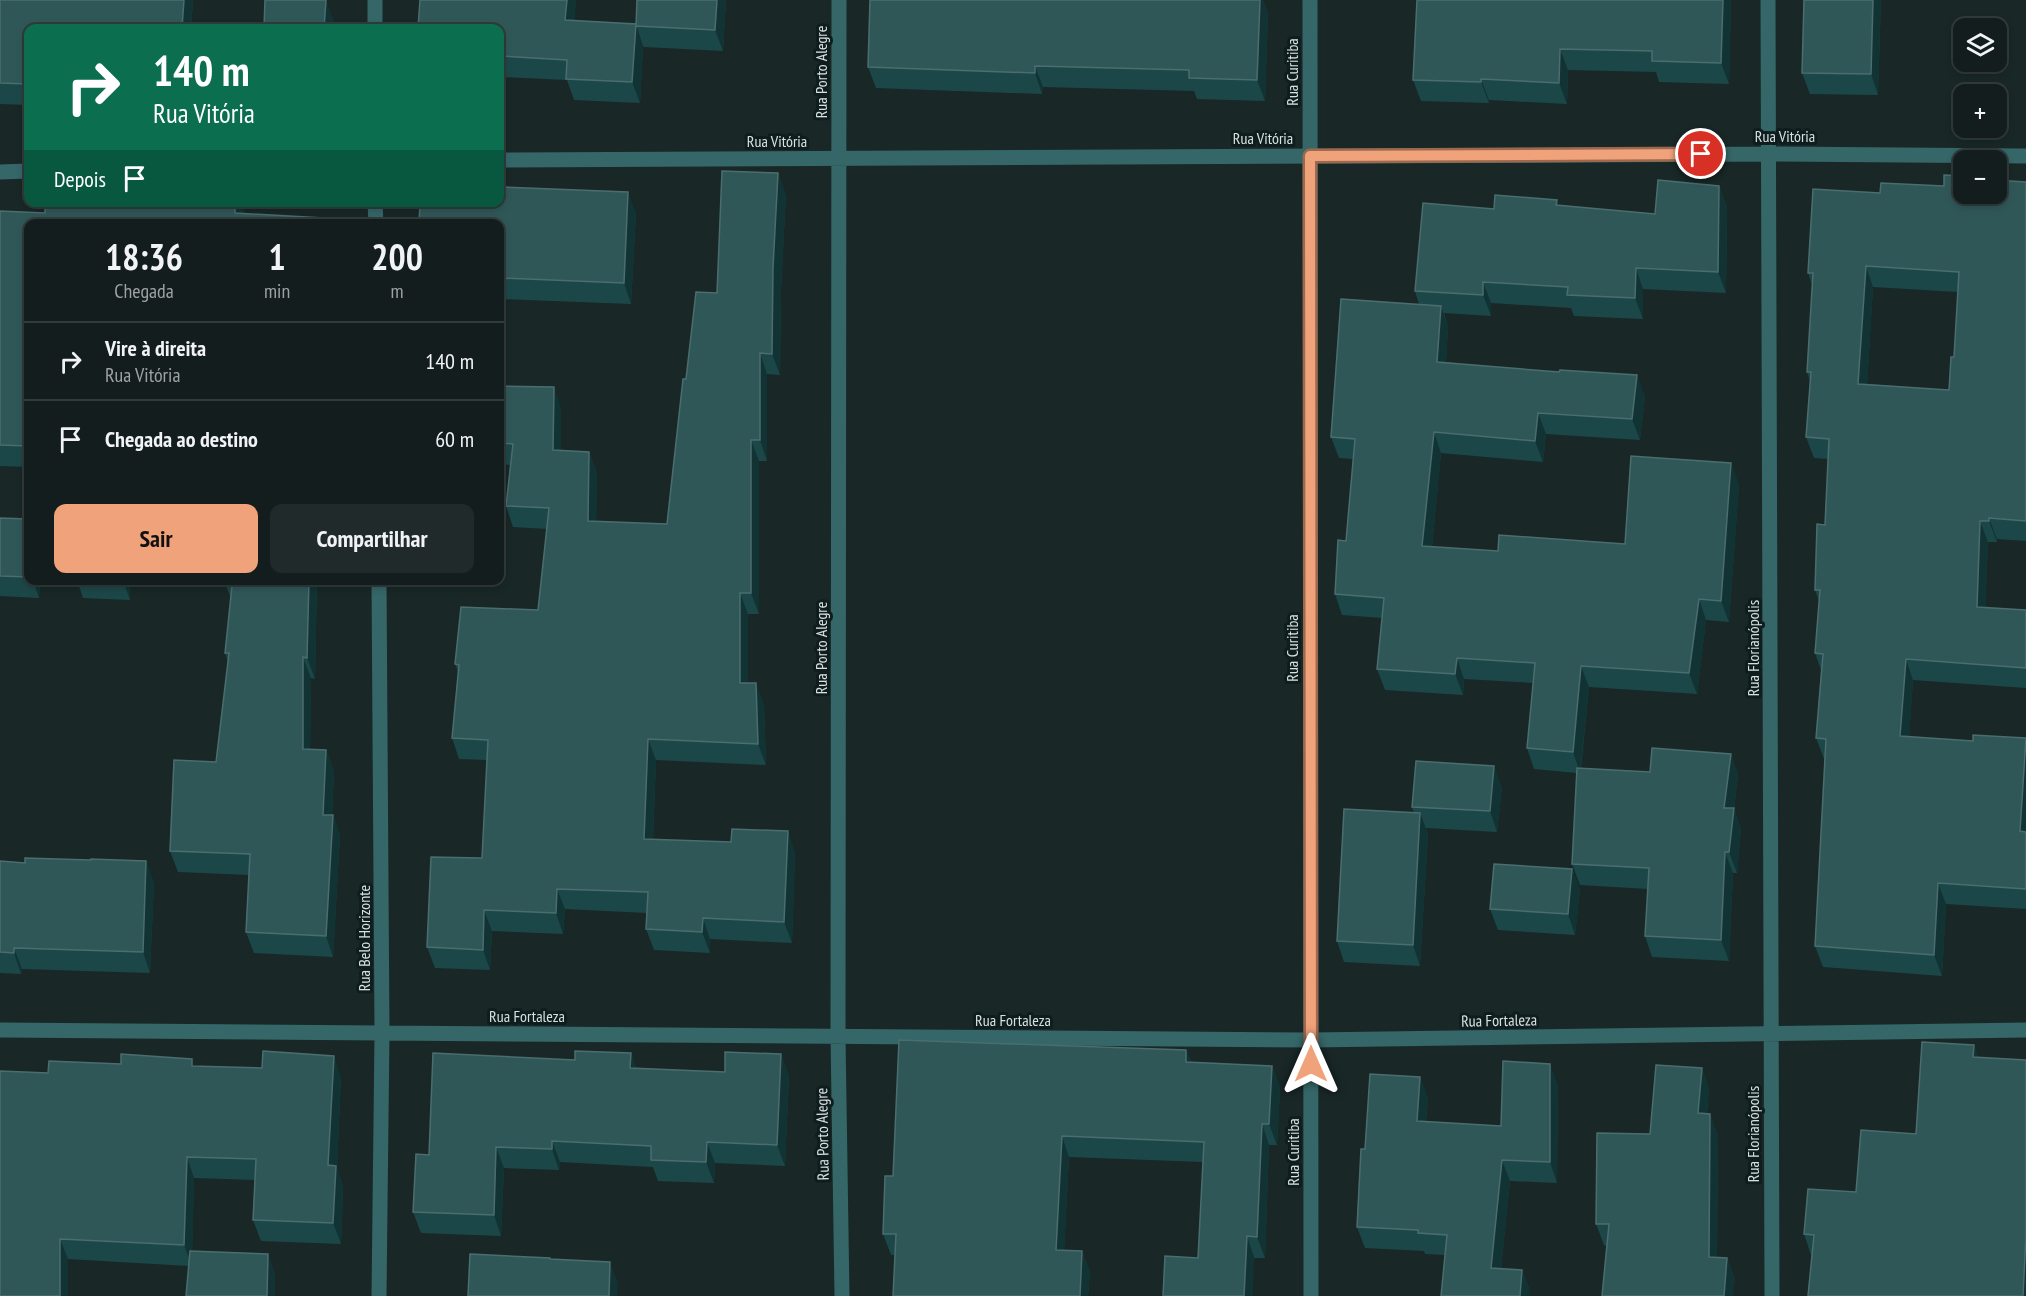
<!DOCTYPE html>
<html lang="pt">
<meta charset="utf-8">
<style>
body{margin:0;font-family:"PT Sans Narrow",sans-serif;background:#202a2a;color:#f1f3f6;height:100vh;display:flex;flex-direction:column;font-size:22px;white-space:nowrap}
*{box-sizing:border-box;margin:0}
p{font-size:20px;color:#9da2a4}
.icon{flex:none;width:33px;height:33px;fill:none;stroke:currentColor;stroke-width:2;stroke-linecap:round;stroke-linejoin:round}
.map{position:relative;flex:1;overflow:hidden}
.details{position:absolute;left:24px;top:219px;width:480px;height:366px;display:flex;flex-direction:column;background:#131d1d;border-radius:12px;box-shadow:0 3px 9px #0003,0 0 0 2px #323b3b}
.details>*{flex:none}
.banner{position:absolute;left:24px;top:24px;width:480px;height:183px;border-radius:12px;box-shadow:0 3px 9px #0003,0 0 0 2px #323b3b;background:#0b6e4f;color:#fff;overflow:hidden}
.tools{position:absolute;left:1953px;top:18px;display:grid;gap:12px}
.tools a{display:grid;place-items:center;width:54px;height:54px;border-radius:12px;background:#131d1d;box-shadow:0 3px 9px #0003,0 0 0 2px #323b3b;font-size:30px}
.pin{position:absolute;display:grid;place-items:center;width:51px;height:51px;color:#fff;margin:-26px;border:3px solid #fff;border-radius:50%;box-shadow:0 2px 6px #0007}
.me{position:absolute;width:66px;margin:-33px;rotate:0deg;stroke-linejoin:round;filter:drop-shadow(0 0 4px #0008)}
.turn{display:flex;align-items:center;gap:21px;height:126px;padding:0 30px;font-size:27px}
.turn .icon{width:78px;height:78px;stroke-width:2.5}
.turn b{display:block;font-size:42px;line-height:51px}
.then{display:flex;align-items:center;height:57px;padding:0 30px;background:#0003;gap:12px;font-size:22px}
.eta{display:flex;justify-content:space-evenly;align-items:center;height:102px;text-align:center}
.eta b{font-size:36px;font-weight:700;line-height:42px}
.action{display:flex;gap:12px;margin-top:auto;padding:12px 30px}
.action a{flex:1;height:69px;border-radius:12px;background:#f0a27a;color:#111;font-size:24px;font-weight:700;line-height:69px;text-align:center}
.action a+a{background:#202a2a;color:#f1f3f6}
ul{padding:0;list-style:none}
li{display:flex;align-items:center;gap:18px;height:78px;padding:0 30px;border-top:2px solid #323b3b}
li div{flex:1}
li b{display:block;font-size:22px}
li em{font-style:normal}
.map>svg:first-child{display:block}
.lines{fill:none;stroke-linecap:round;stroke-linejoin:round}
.minor{stroke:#356668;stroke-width:15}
.wall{fill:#1c4748;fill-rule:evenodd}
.shaded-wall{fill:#123334}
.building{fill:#305758;stroke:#4b6d6e;stroke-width:1.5;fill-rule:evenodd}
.route-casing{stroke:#9c694f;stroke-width:15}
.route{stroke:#f0a27a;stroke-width:10}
.labels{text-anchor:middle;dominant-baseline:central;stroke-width:6;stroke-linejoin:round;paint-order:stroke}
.street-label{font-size:16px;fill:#d8e1e1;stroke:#101d1e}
</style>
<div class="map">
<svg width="2026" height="1296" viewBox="0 0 2026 1296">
<rect width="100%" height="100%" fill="#192727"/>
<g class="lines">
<path class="minor" d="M375,0v28
M839,0l-1,1036 4,260
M1310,0l1,1296
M1768,0l4,1296
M500,160l1270,-6 256,2
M0,172l28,-1
M375,202l1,22
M379,580l3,453 -3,263
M0,1030l1311,10 715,-10"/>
</g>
<path class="wall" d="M0,0h193l-2,28h-163v77l-28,-1z
M420,0h156l-2,21 62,3 90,-24 -3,51 -79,-4 -1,-1 -3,57 -66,-3 -7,-20 -67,-3v-49z
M870,0h393l5,13 -3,88 -68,-2 -3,-8 -151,-4 -1,7 -166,-6 -8,-21z
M1417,0h314l-2,84 -70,-2 -3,-10 -88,-2 -1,34 -78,-4v3l-68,-2 -8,-21z
M1804,0h77l-3,95 -68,-1 -8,-21z
M1997,180l29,2v359l-29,-2v3h-9l-3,66 41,2v78l-113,-8 -4,57 64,4 53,-3v171l-80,-5 -4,72 -119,-9 -8,-21 10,-187h-1l-8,-21 5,-68 -6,-17 4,-52 -4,-11 10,-65 3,-66 -14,-1 -8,-21 4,-56 -3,-9 5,-87 -4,-12 72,-80zM1873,287l85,5 -4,65 -5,33 -82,-6z
M1719,186l8,21 -1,86 -83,-4v30l-69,-3 -3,-8 -80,-5v13l-47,-3 4,14 -2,35 199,34 -5,44 -94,-6 -3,28 -102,-9 -9,94 66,4 127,-7 114,-60 -10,138 -23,-2 -9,74 -108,-7 -8,81 69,4 81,-18 7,21 -4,34 7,20 -4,44h-4l-4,88 -77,-4 -7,-21 3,-47 -68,-4 -8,-21 5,-91 -43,-4 -7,-21 6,-65 -69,-4 -1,16 -78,-5 -8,-21 5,-51 -40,-3 -7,-21 11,-53 7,-82 -14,-1 -8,-21 88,-133 -4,-13 79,-82 63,-9 1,5 97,9z
M786,194l-5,95 -1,86 -13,-1v87h-8v153h-11v69l16,21 2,61 -110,-5 -3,79 142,13 -3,91 -82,-4v14l-56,-3 -8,-21 1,-16 -82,-4 -2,25 -71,-3 -2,39 -55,-2 -8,-21 55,-89 5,-98 -28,-1 -7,-21 6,-66 -3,-8 83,-54 9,-81 -34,-2 -7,-21 4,-41 -10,-1v-78l61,22v43l28,1 8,21 -1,49 71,2 19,-145 31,-86z
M45,202h198l1,3 -216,19v243l-28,-1v-255l45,2z
M636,213l-5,91 -131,-5v-75z
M0,518l28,1v61h12l-1,18 -39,-2z
M77,580h53v20l-47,-2z
M227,580h90l-2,99 -4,-1 -1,71 16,1 8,21 -2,44h1l7,21 -7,121 -79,-4 -8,-21 3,-57 -71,-3 -8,-21 46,-89 12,-100 -3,-9 6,-55 -5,-12z
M1502,787l-5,45 -71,-4 2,6 -8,132 -76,-4 -7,-21 77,-128 -2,-6z
M0,861l154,21 -4,91 -128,-4 -1,5 -21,-1z
M1572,869l8,21 -5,45 -77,-5 -8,-21z
M1186,1050l5,12 81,4 8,21 -3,58h-8l-4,113h-67l5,-96 -134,-5 -5,94h18l8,21 -2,24h-195l2,-41h-4l-8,-21 10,-58z
M631,1053l5,15 153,7 -4,91 -70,-3 -1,20 -56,-2 -5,-14 -93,-5 -1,8 -55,-2 -3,68 -80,-3 -8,-21 16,-57 146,-95z
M1978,1057l48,3 -215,195 -7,-21 52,-42 60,-58z
M195,1066l146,11 -4,91 6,19 -2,57 -80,-3 -8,-21 2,-40 -61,-2 -2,73 76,3 7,21 -86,-9 -121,-7 -68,37 48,-223z
M1702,1068l7,21 -2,25 11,21 -1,122 10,1 8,21 -131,-34 -8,-21 54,-90z
M1558,1085l-1,98 -47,-2 -9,88 21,1 8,21 -85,-36 -20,-1 -1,-3 -59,-3 -8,-21 8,-78 63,-51 -2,24 75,4z"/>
<path class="shaded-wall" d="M184,0h9l-2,28h-9z
M326,0l8,21 -1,7h-9z
M567,0h9l-3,41 -8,-21z
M717,0h9l-3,51 -8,-21z
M1260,0h3l5,13 -3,88 -8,-21z
M1723,0h8l-2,84 -8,-21z
M1873,0h8l-3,95 -7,-21z
M636,24l7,22 -3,57 -8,-21z
M1560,49l8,21 -1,34 -8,-21z
M1035,66l8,21 -1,7 -7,-21z
M1481,79l8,21v3l-8,-21z
M778,173l8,21 -5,95 -1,86 -8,-21 1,-86z
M1719,186l8,21 -1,86 -8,-21z
M628,192l8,21 -5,91 -7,-21z
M235,202h8l1,3 -1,19 -8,-11z
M1866,266l7,21 -7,118 -8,-21z
M1636,268l7,21v30l-8,-21z
M1483,282l8,21v13l-8,-21z
M1441,306l7,21 -3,56 -8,-21z
M760,353l7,21v87l-7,-21z
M1637,375l8,21 -5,44 -8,-21z
M554,387l7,21v63l-8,-21z
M1538,413l8,21 -3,28 -8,-21z
M1434,432l7,21 -11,114 -8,-21z
M751,440l8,21v153l-8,-21z
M589,452l8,21 -1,69 -8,-21z
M1731,463l8,21 -10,138 -8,-21z
M1989,518l8,21v3l-8,-21z
M1980,521l8,21 -3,86 -8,-21z
M33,580h7l-1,18z
M123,580h7v20z
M309,580h8l-2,99 -8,-21z
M740,593l8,21v90l-8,-21z
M1699,599l7,21 -9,74 -8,-21z
M303,657l8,21 -1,92 -7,-21z
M1457,658l7,21 -1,16 -8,-21z
M1906,659l7,21 -5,77 -8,-21z
M1581,666l8,21 -9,86 -7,-21z
M756,683l8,21 2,61 -8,-21z
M2026,738v110l-6,-17z
M648,739l8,21 -4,100 -8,-21z
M326,750l8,21 -3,65 -8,-21z
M1731,754l7,21 -4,34 7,20 -4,44 -8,-21 -5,-44z
M1494,766l8,21 -5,45 -7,-21z
M1420,813l8,21 -8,132 -7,-21z
M333,815l7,21 -7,121 -7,-21z
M788,831l7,21 -3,91 -8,-21z
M1725,852l8,21 -4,88 -8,-21z
M146,861l8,21 -4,91 -7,-21z
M1572,869l8,21 -5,45 -7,-21z
M1938,883l8,21 -4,72 -8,-21z
M557,889l8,20 -2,25 -7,-21z
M484,910l8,21 -2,39 -7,-20z
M703,918l7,21v14l-8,-21z
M14,948l8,21 -1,5 -7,-21z
M1974,1045l8,21 -9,-9z
M1186,1050l8,21 -8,-9z
M631,1053l7,21 -8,-6z
M781,1054l8,21 -4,91 -8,-21z
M334,1056l7,21 -4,91 6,19 -2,57 -8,-21 -5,-58z
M1550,1064l8,21 -1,98 -7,-21z
M1272,1066l8,21 -3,58 -8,-21z
M1702,1068l7,21 -4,45 -7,-21z
M1420,1077l8,21 -4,44 -7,-21z
M1710,1114l8,21 -1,143 -8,-21z
M1262,1124l7,21 -4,113 -8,-21z
M1062,1136l7,21 -6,114 -7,-21z
M552,1141l8,21 -1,8 -7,-21z
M707,1142l8,21 -1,20 -8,-21z
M496,1147l8,21 -3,68 -7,-21z
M187,1157l7,21 -2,88 -8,-21z
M1502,1160l8,21 -11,108 -8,-21z
M2026,1235v61h-3z
M1247,1236l7,21 -1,39h-9z
M60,1239l8,20v37h-8z
M1082,1251l8,21 -2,24h-8z
M268,1254l7,21v21h-8z
M1727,1258l8,21 -2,17h-9z
M610,1262l8,21 -1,13h-8z
M1522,1270l8,21 -1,5h-9z"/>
<path class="building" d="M0,0h184l-2,28h-154v56l-28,-1z
M265,0h61l-2,28h-60z
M420,0h147l-2,20 71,4 -4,58 -66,-3 1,-19 -67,-4v-28h-82z
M637,0h80l-2,30 -79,-4z
M870,0h390l-3,80 -68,-2v-8l-154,-4v7l-167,-6z
M1417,0h306l-2,63 -69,-2v-10l-92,-2 -1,34 -78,-4v3l-68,-2z
M1804,0h69l-2,74 -69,-1z
M722,171l56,2 -5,95 -1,86 -12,-1v87h-9v153h-11v90h16l2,61 -110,-5 -4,100 87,3 1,-13 56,2 -4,91 -81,-4 -1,14 -56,-3 2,-37 -91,-3 -1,24 -72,-3 -1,40 -56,-3 4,-90 51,1 6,-118 -36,-2 7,-73 -4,-1 6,-57 77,3 11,-102 -43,-2 7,-62 -13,-1v-57l54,1 -1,63 36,2 -1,69 79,3 16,-145h3l10,-87 21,1z
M1944,175l20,1v18h32v-14l30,2v339l-37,-3v3h-9l-3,86 49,3v58l-120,-9 -6,77 73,5v-6l53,3 -6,93 6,1v57l-88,-6 -4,72 -119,-9 11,-207 -10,-1 7,-84 -8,-1 5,-63h-5l2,-66 8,1 4,-86 -23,-2 5,-65h-4l6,-99h-5l5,-84 67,4 1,-10 63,3zM1866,266l93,6 -5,85h-3l-2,33 -91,-6z
M1658,180l61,6 -1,86 -82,-4 -1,30 -68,-3 1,-8 -85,-5v13l-68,-4 8,-88 71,6 1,-14 62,5 -1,5 99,9z
M501,187l127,5 -4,91 -124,-5v-54h-81l1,-22h80v-9h1z
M45,202h190v11l89,5v6h-296v222l-28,-1v-234l45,2z
M1341,299l100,7 -4,56 122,10 1,-2 77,5 -5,44 -94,-6 -3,28 -101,-9 -12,114 76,5 1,-16 126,9 6,-88 100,7 -10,138 -22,-2 -10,74 -108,-7 -8,86 -46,-4 8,-85 -78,-5 -2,16 -78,-5 7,-71 -49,-4 3,-54 8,1 9,-102 -24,-2z
M0,518l28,1v58l-28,-1z
M227,580h82l-2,78 -4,-1v92l23,1 -3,65h10l-7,121 -80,-4 4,-78 -80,-3 4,-91 42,2 13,-109h-4l7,-67h-6z
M1652,748l79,6 -7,54h10l-5,44h-4l-4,88 -76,-4 4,-68 -77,-4 5,-96 73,4z
M1416,761l78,5 -4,45 -78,-4z
M1344,809l76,4 -7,132 -76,-4z
M25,858l66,2v-1l55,2 -3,91 -129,-4v5l-14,-1v-91l25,2z
M1494,864l78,5 -4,45 -78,-5z
M899,1040l287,10v12l86,4 -3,58h-7l-5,113 -10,-1 -3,60h-81l2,-40 33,2 6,-116 -142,-6 -6,114 26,1 -2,45h-187l3,-62h-13l2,-58h8z
M1922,1042l52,3 -1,12 53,3v175l-3,61h-215l6,-61 -10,-1 4,-45 48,3 5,-62 55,4z
M263,1051l71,5 -6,109 8,1 -3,57 -80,-3 3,-61 -69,-2 -3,88 -124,-6v57h-60v-225l48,2 1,-12 72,3v-10l71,5v7l70,2z
M575,1051l56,2 -1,15 95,4v-20l56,2 -4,91 -70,-3 -1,20 -55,-2v-14l-99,-5v8l-56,-2 -2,68 -81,-3 3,-58 13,1 4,-102 142,7z
M1503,1061l47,3v98l-48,-2 -11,108 31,2 -2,26h-79l6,-61 -29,-2v-3l-61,-3 4,-78h4l5,-75 50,3 -3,44 84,5z
M1656,1065l46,3 -4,45 12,1 -1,143 18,1 -3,38h-122l7,-72h-13l1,-91 53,1z
M190,1251l78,3 -1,42h-81z
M470,1254l80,4v1l60,3 -1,34h-141z"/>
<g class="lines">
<g class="route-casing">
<path id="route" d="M1311,1064l-1,-908 391,-2"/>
</g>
<use href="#route" class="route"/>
</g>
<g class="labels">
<g class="street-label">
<text transform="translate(821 72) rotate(-90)">Rua Porto Alegre</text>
<text transform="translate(1292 72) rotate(-90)">Rua Curitiba</text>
<text x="1785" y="136">Rua Vitória</text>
<text x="1263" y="138">Rua Vitória</text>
<text x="777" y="141">Rua Vitória</text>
<text transform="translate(821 648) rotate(-90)">Rua Porto Alegre</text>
<text transform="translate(1292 648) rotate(-90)">Rua Curitiba</text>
<text transform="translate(1753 648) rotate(-90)">Rua Florianópolis</text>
<text transform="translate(364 938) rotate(-90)">Rua Belo Horizonte</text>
<text x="527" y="1016">Rua Fortaleza</text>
<text x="1013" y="1020">Rua Fortaleza</text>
<text transform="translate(1499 1020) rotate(-1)">Rua Fortaleza</text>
<text transform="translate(822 1134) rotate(-91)">Rua Porto Alegre</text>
<text transform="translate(1753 1134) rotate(-90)">Rua Florianópolis</text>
<text transform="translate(1293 1152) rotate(-90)">Rua Curitiba</text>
</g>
</g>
</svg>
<div class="tools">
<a><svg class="icon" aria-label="layers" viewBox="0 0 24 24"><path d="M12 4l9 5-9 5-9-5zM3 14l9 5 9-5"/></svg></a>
<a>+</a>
<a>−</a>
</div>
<div class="pin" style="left:1701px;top:154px;background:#d93025"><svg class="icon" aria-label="arrive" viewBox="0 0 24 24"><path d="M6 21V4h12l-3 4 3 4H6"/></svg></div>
<svg class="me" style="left:1311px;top:1064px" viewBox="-20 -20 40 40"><path d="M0-17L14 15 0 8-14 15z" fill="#f0a27a" stroke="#fff" stroke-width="4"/></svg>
<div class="banner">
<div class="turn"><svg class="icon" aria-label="right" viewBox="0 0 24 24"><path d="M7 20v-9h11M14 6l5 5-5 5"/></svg><div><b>140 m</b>Rua Vitória</div></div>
<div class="then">Depois<svg class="icon" aria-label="arrive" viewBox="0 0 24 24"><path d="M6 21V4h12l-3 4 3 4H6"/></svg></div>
</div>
<section class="details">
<div class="eta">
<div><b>18:36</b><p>Chegada</p></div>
<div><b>1</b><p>min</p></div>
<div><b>200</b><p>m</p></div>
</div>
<ul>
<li><svg class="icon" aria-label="right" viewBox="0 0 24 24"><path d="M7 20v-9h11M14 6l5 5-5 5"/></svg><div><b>Vire à direita</b><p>Rua Vitória</p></div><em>140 m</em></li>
<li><svg class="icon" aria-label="arrive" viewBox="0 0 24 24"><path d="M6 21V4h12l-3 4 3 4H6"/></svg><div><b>Chegada ao destino</b></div><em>60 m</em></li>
</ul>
<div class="action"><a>Sair</a><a>Compartilhar</a></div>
</section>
</div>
